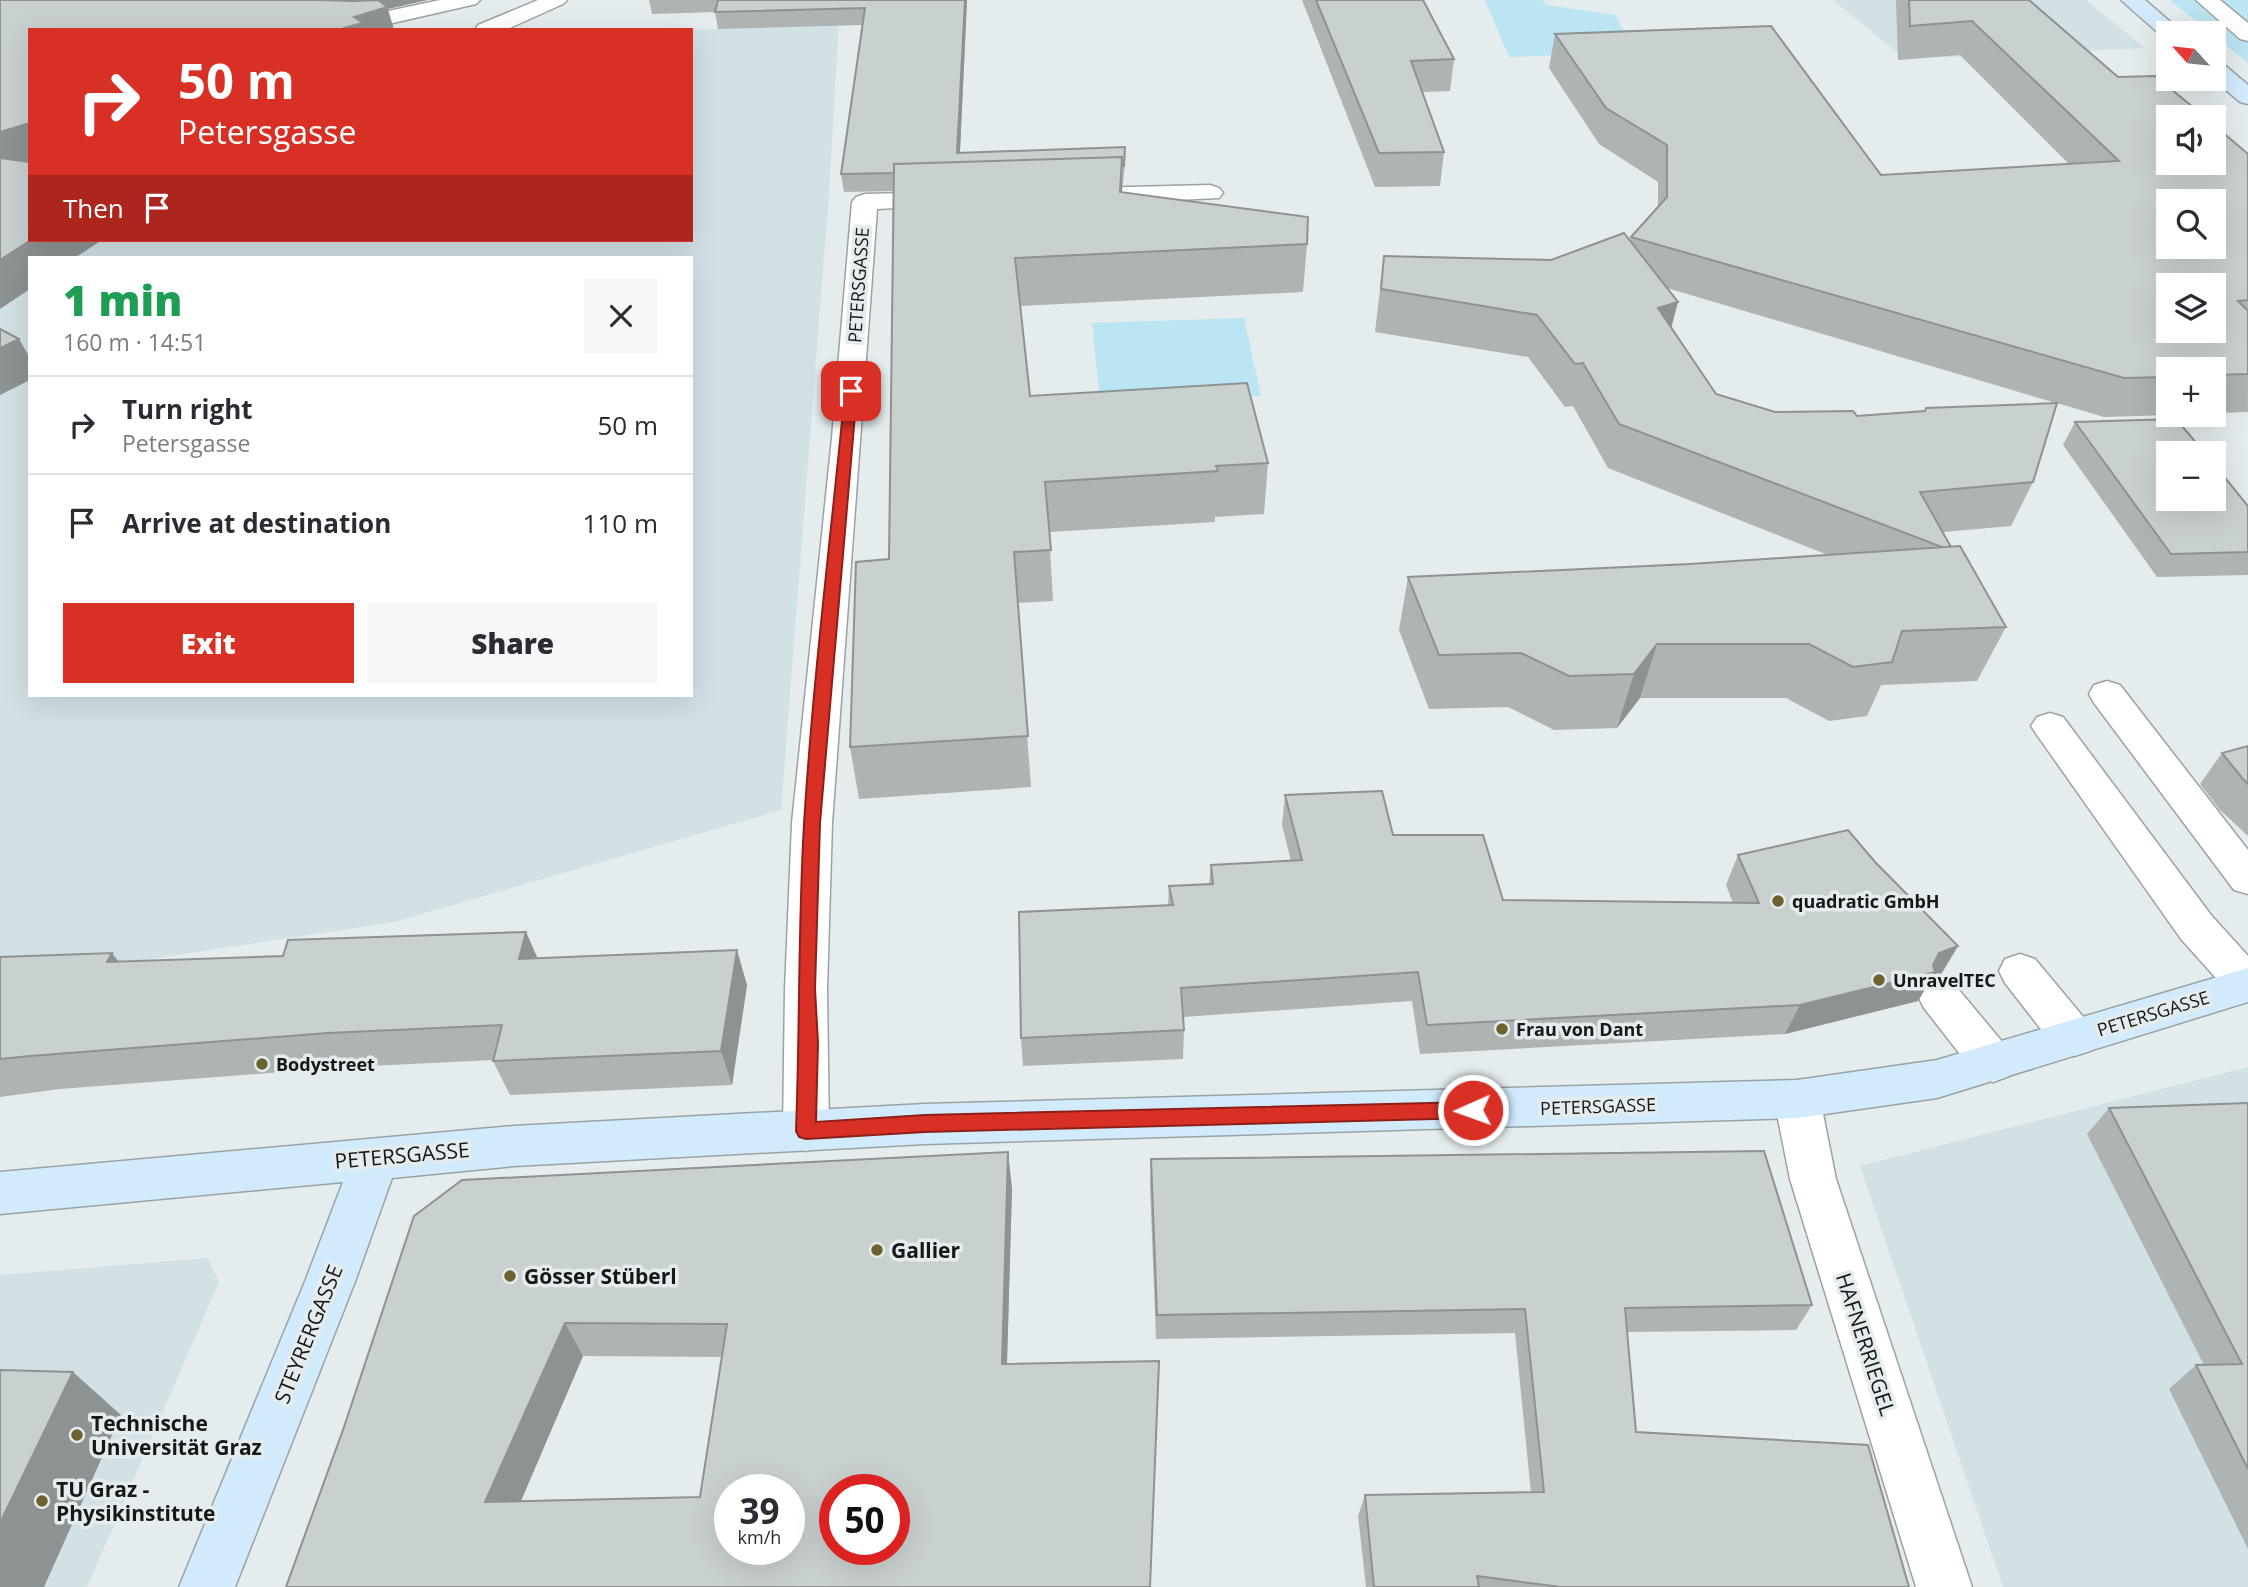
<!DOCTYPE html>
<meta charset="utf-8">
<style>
body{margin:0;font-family:"Open Sans",sans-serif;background:#f7f7f7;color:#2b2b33;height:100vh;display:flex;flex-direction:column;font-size:26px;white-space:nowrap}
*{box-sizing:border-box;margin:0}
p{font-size:23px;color:#7c7c81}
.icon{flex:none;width:38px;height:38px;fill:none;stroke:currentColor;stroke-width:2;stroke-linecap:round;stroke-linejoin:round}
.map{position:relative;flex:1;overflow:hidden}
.drawer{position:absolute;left:28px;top:256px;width:665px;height:441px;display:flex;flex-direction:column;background:#fff;border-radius:0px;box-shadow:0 7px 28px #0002}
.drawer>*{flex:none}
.guide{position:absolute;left:28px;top:28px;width:665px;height:214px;border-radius:0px;box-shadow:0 7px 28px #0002;background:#d93025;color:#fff;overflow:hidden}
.needle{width:46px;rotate:297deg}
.controls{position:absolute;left:2156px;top:21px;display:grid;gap:14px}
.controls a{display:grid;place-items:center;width:70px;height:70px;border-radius:0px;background:#fff;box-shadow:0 7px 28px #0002;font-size:35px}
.speed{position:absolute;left:714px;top:1474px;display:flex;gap:14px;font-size:35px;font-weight:700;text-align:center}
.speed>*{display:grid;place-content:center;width:91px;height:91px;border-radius:50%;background:#fff;box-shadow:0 7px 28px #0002;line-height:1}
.speed small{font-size:18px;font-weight:400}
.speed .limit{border:10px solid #d22;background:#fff;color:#111}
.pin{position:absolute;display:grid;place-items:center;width:60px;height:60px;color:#fff;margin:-30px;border-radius:14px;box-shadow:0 4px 10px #0006}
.me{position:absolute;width:77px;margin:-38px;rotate:268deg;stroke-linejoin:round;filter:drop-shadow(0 0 5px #0008)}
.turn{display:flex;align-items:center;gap:24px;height:147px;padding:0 35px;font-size:32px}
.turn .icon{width:91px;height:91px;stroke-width:2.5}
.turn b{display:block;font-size:49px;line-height:60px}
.then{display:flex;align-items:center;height:66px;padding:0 35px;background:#0003;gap:14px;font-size:26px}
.round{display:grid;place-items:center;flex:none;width:74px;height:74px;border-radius:0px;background:#f7f7f7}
.summary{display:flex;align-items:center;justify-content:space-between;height:119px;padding:0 35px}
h1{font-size:42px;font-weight:800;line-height:52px;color:#1e9e55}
.cta{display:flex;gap:14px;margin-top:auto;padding:14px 35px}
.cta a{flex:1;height:80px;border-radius:0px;background:#d93025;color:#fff;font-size:28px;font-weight:800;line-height:80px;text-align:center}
.cta a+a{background:#f7f7f7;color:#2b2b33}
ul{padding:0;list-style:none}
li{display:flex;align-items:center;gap:21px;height:98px;padding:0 35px;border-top:2px solid #e1e1e2}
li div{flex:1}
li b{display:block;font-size:26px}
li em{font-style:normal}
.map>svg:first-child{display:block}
.built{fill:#d1e1e6;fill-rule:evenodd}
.green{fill:#bbe5f2}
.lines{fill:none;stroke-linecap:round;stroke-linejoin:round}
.lane-casing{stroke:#9ba2a4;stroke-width:3}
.street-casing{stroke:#9ba2a4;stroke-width:3}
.secondary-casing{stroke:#9ba2a4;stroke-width:3}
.lane{fill:#fff;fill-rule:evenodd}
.street{fill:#fff;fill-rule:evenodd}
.secondary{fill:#d1eafc;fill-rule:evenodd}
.wall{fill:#adb4b3;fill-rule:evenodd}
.shaded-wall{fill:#8d9292}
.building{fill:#c9d1d0;stroke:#8d9292;stroke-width:2;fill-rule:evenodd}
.route{fill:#d93025;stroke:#8d1f18;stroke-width:2}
.poi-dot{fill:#6e6330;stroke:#e4ecee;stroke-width:2.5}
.labels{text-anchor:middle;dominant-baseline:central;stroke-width:7;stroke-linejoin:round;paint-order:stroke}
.street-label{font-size:18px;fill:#151718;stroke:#e4ecee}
.poi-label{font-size:18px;font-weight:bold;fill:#151718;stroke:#e4ecee;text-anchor:start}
.near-street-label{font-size:21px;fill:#151718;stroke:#e4ecee}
.near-poi-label{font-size:21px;font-weight:bold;fill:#151718;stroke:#e4ecee;text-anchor:start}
</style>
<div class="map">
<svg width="2248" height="1587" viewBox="0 0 2248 1587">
<rect width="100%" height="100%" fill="#e4ecee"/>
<path class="built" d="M1833,0h253l59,48 -240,11z
M839,23l-10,170 -48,617 -387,112 -394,60v-727l30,-15h661v-210zM30,257h661v438h-661z
M2248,1067v520h-245l-143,-421z
M208,1258l11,24 -132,305h-87v-312z"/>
<path class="green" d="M1485,0h57l5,5 68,10 21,38 -127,4z
M2170,0h78v63z
M1244,318l17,78 -161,6 -8,-79z"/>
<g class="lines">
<g class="lane-casing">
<path id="lane" d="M2196,0h24l28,23v18l-8,-2z
M1210,185l9,3 4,5 -4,5 -129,6 -9,-3 -4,-5 4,-5 9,-3z
M946,192l9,3 4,5 -4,5 -78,4 -45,614 -5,166 2,142 -7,14 -16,6 -16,-6 -7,-14 2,-142 7,-166 40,-385 20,-236 4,-5 9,-3z
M2107,681l13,4 128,165v44l-14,-4 -140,-187 -5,-9 5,-9z
M2050,713l13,4 148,198 37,41v46l-15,-5 -52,-58 -144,-204 -6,-9 6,-9z
M2020,954l15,5 55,66 6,13 -6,13 -16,5 -16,-5 -53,-68 -6,-12 6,-12z
M1939,978l15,6 55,66 6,13 -6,13 -16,6 -16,-6 -53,-68 -6,-12 6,-12z"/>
</g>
<g class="street-casing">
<path id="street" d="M440,0h40l-4,4 -114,26 -33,-2 3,-5z
M538,0h29l-4,4 -58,26h-30l3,-5z
M1797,1080l16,5 7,14 16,80 136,408h-56l-126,-408 -16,-80 7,-14z"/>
</g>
<g class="secondary-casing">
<path id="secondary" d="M2121,0h24l38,33h-15v6l-4,-1z
M2214,61l8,2 26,22v19l-8,-2 -27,-23z
M2248,968v34l-311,96 -140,20 -872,26 -411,22 -122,12 -36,101 -121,308h-56l127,-308 37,-97 -343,32v-42l514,-46 411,-22 872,-24 140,-20z"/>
</g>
<use href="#lane" class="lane"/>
<use href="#street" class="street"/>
<use href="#secondary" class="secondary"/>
</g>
<path class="wall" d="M649,0h318l-7,153 165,12 -3,27 185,52 -4,48 -283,14 10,90 238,67 -4,51 -49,3v5l-166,10 4,69 -36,2 14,184 -172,12 -9,-52 39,-188 4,-368 -49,1 -3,-18 22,-149 -145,4 -3,-17 -63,2z
M1302,0h121l31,59 -4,32 -27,1 21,60 -4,34 -65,1z
M1896,0h133l89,77 130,77v258l-34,1v-44h-46v46h2l-66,2 -47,-14 -24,79 -22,44 -68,6 8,15 55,80 -29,54 -96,4 -14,31 -38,5 -43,-23h-146l-23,30 -63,2 -46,-23 -79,2 -30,-79 9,-53 282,-13 138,-9 -220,-87 -35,-62 -8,1 -37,-50 -153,-25 9,-76 167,4 79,-19 1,-4 27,-30v-25l-59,-38 -50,-76 6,-34 326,141 188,-11 -109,-109 -62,5zM1667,288l389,115 -199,13 -82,-4 -59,-18 -45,-66z
M2075,422l173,84v69l-91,2 -94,-132z
M2248,746v90l-28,-26 -20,-26 22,-31z
M1285,795l108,40 110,65 230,3 -7,-18 12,-30 137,7 83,84 -18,30 -9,3 -13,22 -133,33 -365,20 -8,-53 -229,16 1,13 -1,29 -160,7 -2,-28 147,-133 1,-19 40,-2 2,-19 80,-4 -9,-36z
M526,932l11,26 210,27 -15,100 -222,10 -17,-34v-1l-144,7 -289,22 -60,8v-140l119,5 164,-6z
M2248,1103v446l-79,-160 27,-24h8l-117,-231 22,-26z
M1151,1159l661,146 -16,25 -169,2 9,100 273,155h-543l-8,-71 7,-21 166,-2 -16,-160 -359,6 -6,-154z
M1012,1188l-5,176 143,223h-864l58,-160 70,-211zM583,1356l139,1 -22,140 -179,4z"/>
<path class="shaded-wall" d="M315,0h113l-40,9 6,21h-50v-2l10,-11z
M965,0h2l-8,171 -2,-18z
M30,123v39l-30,9v-39z
M1122,157v47l-2,-12z
M31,240h71l-26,17h-46v32l-30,20v-49z
M1678,302l-11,42 -9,-36z
M19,339l11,19v22l-30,15v-47z
M1657,644l-17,54 -23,30 17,-54z
M526,932l15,34 -22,-7z
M1958,946l-18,30 -9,3 -13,22 -133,33 15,-29z
M737,950l10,35 -15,100 -11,-34z
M112,953l26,34 -31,-25z
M1008,1152l4,36 -6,208 -4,-32z
M565,1323l18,33 -75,175 -23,-29z
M73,1372l48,43 -77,172h-44v-64z"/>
<path class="building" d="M0,0h316l37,1 25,-1 9,7 -33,10 9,6 -19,5 1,2h-315v93l-30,9z
M718,0h247l-8,153 168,-6 -1,19h-2v-9l-228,7v9l-53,1 24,-166 -150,4z
M1316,0h107l31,59 -43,2 33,91 -65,1z
M1909,0h120l89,77 37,-1 50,41h-37v46h46v-38l34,29v146l-10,1 10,10v63l-34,1v-6h-46v8l-44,1 -493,-141 36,-40v-52l-61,-37 -51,-74 216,-8 110,149 238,-14 -147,-140 -62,5zM2168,201h46v46h-46zM2168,285h46v46h-46z
M1122,157l-2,35 188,25 -1,27 -292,14 15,138 217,-13 21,80 -52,3 2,5 -173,11 6,68 -37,2 14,184 -178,11 6,-185 33,-3 5,-395z
M0,158l30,4v78h1l-31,20z
M1624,233l54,69 -20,6 58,86 59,18 78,-1 4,5 68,-5 1,-3 131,-5 -24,79 -113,10 31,55h-9l-323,-123 -36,-61 -8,1 -38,-49 -156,-26 3,-33 167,4z
M0,329l19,10 -19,9z
M2176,419l29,34h-37v46h46v-35l34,42v46l-77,2 -96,-132z
M1960,546l46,81 -104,4 -10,31 -39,5 -44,-23h-152l-23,30 -65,2 -48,-23 -82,2 -31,-78 282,-13z
M2248,746v38l-5,-5 -21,-26z
M1382,791l11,44h90l20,65 256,3 -21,-48 110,-25 27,32 83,84 -19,7 -6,12 2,7 -135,33 -373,20 -9,-53 -237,16 3,42 -163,8 -2,-126 154,-7 -4,-19 44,-2 -2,-19 91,-5 -17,-65z
M526,932l-7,27 218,-9 -16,101 -228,10 9,-36 -174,8 -298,23 -30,3v-102l112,-4 -5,9 176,-6 5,-16z
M2248,1103v366l-52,-104 46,-1 -133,-256z
M1764,1151l48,154 -187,3 11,124 232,13 41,142h-348l-84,-11 2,11h-105l-9,-92 179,-3 -19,-183 -368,6 -6,-156z
M1008,1152l-6,212 157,-3 -9,226h-864l58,-160 70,-211 48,-36zM565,1323l162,1 -27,173 -215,5zM730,1489h59v60h-59zM835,1489h59v60h-59z
M0,1370l73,2 -73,151z"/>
<path class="route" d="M851,387l6,4 -37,432 -5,166 3,54 -2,79 109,-7 548,-13 7,2 3,6 -3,5 -7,3 -548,14 -119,7 -7,-2 -3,-6c4,-103 2,-205 8,-307 9,-145 27,-289 41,-433z"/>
<g class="poi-dot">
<circle cx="1778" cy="901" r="7"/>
<circle cx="1879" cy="980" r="7"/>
<circle cx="1502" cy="1029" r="7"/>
<circle cx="262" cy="1064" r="7"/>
<circle cx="877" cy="1250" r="7"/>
<circle cx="510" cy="1276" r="7"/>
<circle cx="77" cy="1435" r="7"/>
<circle cx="42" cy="1501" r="7"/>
</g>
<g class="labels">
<g class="street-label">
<text transform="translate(858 285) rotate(-86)">PETERSGASSE</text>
<text transform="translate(2153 1013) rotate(-17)">PETERSGASSE</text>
<text transform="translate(1598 1106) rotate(-2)">PETERSGASSE</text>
</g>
<g class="poi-label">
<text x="1792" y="901">quadratic GmbH</text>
<text x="1893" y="980">UnravelTEC</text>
<text x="1516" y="1029">Frau von Dant</text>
<text x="276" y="1064">Bodystreet</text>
</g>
<g class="near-street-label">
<text transform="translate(402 1155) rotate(-5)">PETERSGASSE</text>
<text transform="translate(308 1334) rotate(-68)">STEYRERGASSE</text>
<text transform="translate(1866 1344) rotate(72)">HAFNERRIEGEL</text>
</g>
<g class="near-poi-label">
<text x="891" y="1250">Gallier</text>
<text x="524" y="1276">Gösser Stüberl</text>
<text x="91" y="1423">Technische<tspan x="91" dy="24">Universität Graz</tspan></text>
<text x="56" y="1489">TU Graz -<tspan x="56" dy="24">Physikinstitute</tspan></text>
</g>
</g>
</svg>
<div class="controls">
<a><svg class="needle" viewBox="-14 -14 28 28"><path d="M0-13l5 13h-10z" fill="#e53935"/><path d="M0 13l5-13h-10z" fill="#7c7c81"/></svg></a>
<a><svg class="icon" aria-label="sound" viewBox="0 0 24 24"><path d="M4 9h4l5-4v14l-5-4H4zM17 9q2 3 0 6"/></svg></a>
<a><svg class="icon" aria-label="search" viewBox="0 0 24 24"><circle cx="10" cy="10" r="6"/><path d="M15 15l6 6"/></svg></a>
<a><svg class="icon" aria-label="layers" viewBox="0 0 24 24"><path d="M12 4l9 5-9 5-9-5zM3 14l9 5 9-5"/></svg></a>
<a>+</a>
<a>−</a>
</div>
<div class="speed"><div>39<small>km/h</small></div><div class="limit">50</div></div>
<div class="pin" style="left:851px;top:391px;background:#d93025"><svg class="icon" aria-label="arrive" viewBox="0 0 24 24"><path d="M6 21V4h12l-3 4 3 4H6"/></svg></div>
<svg class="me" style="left:1473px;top:1110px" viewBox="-20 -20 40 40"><circle r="17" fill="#d93025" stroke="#fff" stroke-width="3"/><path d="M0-11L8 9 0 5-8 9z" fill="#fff"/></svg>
<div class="guide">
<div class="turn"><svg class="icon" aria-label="right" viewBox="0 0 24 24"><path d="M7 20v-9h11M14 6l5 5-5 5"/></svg><div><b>50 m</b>Petersgasse</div></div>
<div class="then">Then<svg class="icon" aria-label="arrive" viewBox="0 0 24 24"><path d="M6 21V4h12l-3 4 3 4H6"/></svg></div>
</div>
<section class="drawer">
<div class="summary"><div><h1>1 min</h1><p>160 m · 14:51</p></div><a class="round"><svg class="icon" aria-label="close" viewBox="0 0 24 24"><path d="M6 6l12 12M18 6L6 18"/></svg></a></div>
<ul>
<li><svg class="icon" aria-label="right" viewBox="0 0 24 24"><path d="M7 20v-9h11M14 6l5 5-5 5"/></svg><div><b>Turn right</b><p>Petersgasse</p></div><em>50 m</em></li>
<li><svg class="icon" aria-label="arrive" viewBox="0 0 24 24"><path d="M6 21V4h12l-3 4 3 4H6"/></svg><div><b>Arrive at destination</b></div><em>110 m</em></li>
</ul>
<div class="cta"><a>Exit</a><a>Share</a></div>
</section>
</div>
